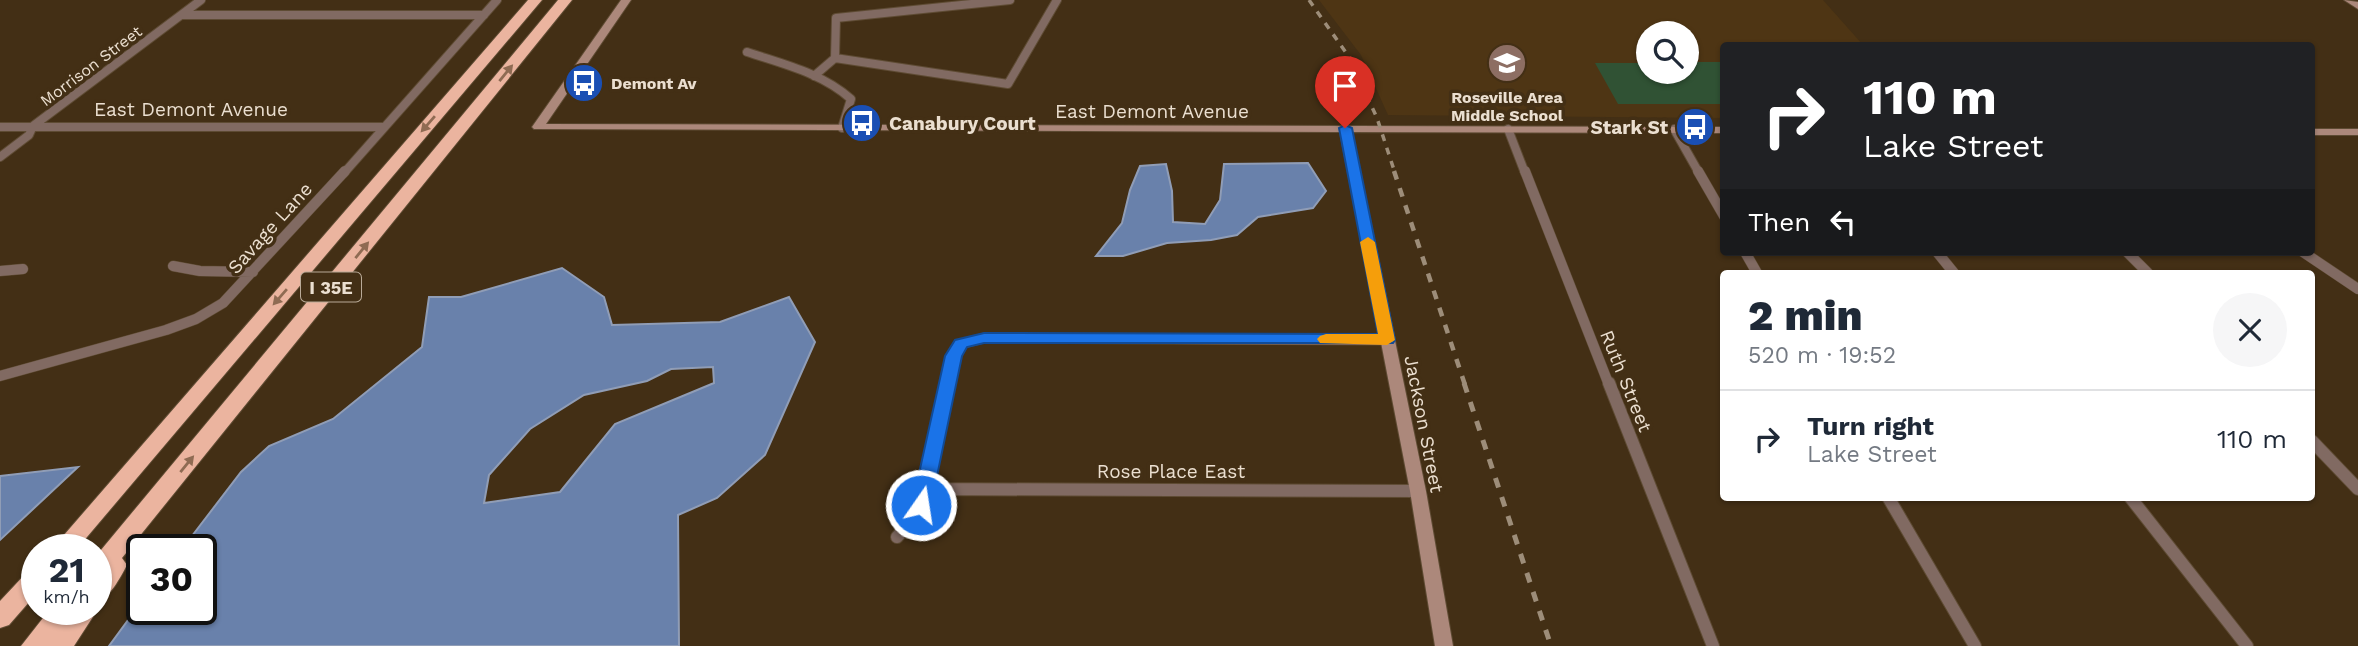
<!DOCTYPE html>
<meta charset="utf-8">
<style>
body{margin:0;font-family:"Work Sans",sans-serif;background:#f6f6f7;color:#1f2937;height:100vh;display:flex;flex-direction:column;font-size:26px;white-space:nowrap}
*{box-sizing:border-box;margin:0}
p{font-size:23px;color:#747a83}
.icon{flex:none;width:38px;height:38px;fill:none;stroke:currentColor;stroke-width:2;stroke-linecap:round;stroke-linejoin:round}
.map{position:relative;flex:1;overflow:hidden}
.details{position:absolute;left:1720px;top:270px;width:595px;height:231px;display:flex;flex-direction:column;background:#fff;border-radius:7px;box-shadow:0 2px 5px #0004}
.details>*{flex:none}
.top-card{position:absolute;left:1720px;top:42px;width:595px;height:214px;border-radius:7px;box-shadow:0 2px 5px #0004;background:#202124;color:#fff;overflow:hidden}
.controls{position:absolute;left:1636px;top:21px;display:grid;gap:14px}
.controls a{display:grid;place-items:center;width:63px;height:63px;border-radius:50%;background:#fff;box-shadow:0 2px 5px #0004;font-size:35px}
.speed{position:absolute;left:21px;top:534px;display:flex;gap:14px;font-size:35px;font-weight:700;text-align:center}
.speed>*{display:grid;place-content:center;width:91px;height:91px;border-radius:50%;background:#fff;box-shadow:0 2px 5px #0004;line-height:1}
.speed small{font-size:18px;font-weight:400}
.speed .limit{border:4px solid #111;border-radius:10px;background:#fff;color:#111}
.pin{position:absolute;display:grid;place-items:center;width:60px;height:60px;color:#fff;margin:-72px -30px;border-radius:50% 50% 50% 0;rotate:-45deg;box-shadow:0 0 7px #0007}
.pin .icon{rotate:45deg}
.me{position:absolute;width:77px;margin:-38px;rotate:13deg;stroke-linejoin:round;filter:drop-shadow(0 0 5px #0008)}
.turn{display:flex;align-items:center;gap:24px;height:147px;padding:0 28px;font-size:32px}
.turn .icon{width:91px;height:91px;stroke-width:2.5}
.turn b{display:block;font-size:49px;line-height:60px}
.then{display:flex;align-items:center;height:66px;padding:0 28px;background:#0003;gap:14px;font-size:26px}
.round{display:grid;place-items:center;flex:none;width:74px;height:74px;border-radius:37px;background:#f6f6f7}
.head{display:flex;align-items:center;justify-content:space-between;height:119px;padding:0 28px}
h1{font-size:42px;font-weight:800;line-height:52px}
ul{padding:0;list-style:none}
li{display:flex;align-items:center;gap:21px;height:98px;padding:0 28px;border-top:2px solid #e0e1e3}
li div{flex:1}
li b{display:block;font-size:26px}
li em{font-style:normal}
.map>svg:first-child{display:block}
.built{fill:#4e3514;fill-rule:evenodd}
.green{fill:#305234}
.water{fill:#6981ab;stroke:#909db6;stroke-width:2;fill-rule:evenodd}
.lines{fill:none;stroke-linecap:round;stroke-linejoin:round}
.street-far2-casing{stroke:#5e4b33;stroke-width:10}
.street-far1-casing{stroke:#5e4b33;stroke-width:11}
.street-casing{stroke:#5e4b33;stroke-width:14}
.secondary-casing{stroke:#5e4b33;stroke-width:2}
.highway-casing{stroke:#5e4b33;stroke-width:2}
.street-far2{stroke:#816a62;stroke-width:8}
.street-far1{stroke:#816a62;stroke-width:10}
.street{stroke:#816a62;stroke-width:12}
.secondary{fill:#ac887b;fill-rule:evenodd}
.highway{fill:#ebb49f;fill-rule:evenodd}
.rail-far2{stroke:#9d8d79;stroke-width:3.5;stroke-dasharray:7 7;stroke-linecap:butt}
.rail-far1{stroke:#9d8d79;stroke-width:4.5;stroke-dasharray:9 9;stroke-linecap:butt}
.rail{stroke:#9d8d79;stroke-width:5;stroke-dasharray:10 10;stroke-linecap:butt}
.oneway{fill:#8f6b53}
.route{fill:#1a73e8;stroke:#114b97;stroke-width:2}
.slow{fill:#f59e0b}
.labels{text-anchor:middle;dominant-baseline:central;stroke-width:7;stroke-linejoin:round;paint-order:stroke}
.far-street-label{font-size:16px;fill:#ebdfd0;stroke:#432f15}
.far-poi-label{font-size:16px;font-weight:bold;fill:#ebdfd0;stroke:#432f15;text-anchor:start}
.shield{fill:#432f15;stroke:#b9aa98;stroke-width:2}
.shield-label{font-size:18px;font-weight:bold;fill:#ebdfd0}
.street-label{font-size:19px;fill:#ebdfd0;stroke:#432f15}
.poi-label{font-size:19px;font-weight:bold;fill:#ebdfd0;stroke:#432f15;text-anchor:start}
</style>
<div class="map">
<svg width="2358" height="646" viewBox="0 0 2358 646">
<rect width="100%" height="100%" fill="#432f15"/>
<path class="built" d="M1319,0h504l40,45 -139,1v72l-336,-3 -27,-60zM1648,33h39v39h-39z"/>
<path class="green" d="M1687,62h37v42h-106l-23,-41h53v9h39z"/>
<path class="water" d="M1308,163l18,28 -13,17 -55,9 -21,18 -26,5 -44,3 -44,13h-27l26,-33 8,-33 10,-24 26,-2 6,27 1,31 32,2 15,-24 4,-36z
M562,268l42,29 8,28 108,-3 69,-25 26,45 -50,113 -48,43 -39,17 1,131h-570l33,-45v8h59v-59l-19,-1 59,-77 28,-26 64,-27 89,-72 7,-50h32zM713,367l1,16 -99,41 -55,68 -76,11 5,-28 41,-46 54,-34 63,-14 24,-12z
M78,467l-78,73v-64z"/>
<g class="lines">
<g class="street-far2-casing">
<path id="street-far2" d="M1010,0l-174,18 -1,40 173,26 49,-84
M182,15h302
M747,52c36,12 75,21 104,47l-9,29
M814,76l21,-18
M0,127h382
M1508,129l17,44
M1674,129l25,44
M0,157l29,-22 4,-9 168,-126
M344,173l153,-173"/>
</g>
<g class="street-far1-casing">
<path id="street-far1" d="M1525,171l84,214
M1698,171l26,45
M1745,252l12,21
M1937,252l17,21
M2127,252l21,21
M2303,252l55,37
M173,266l27,5 53,1
M0,271l23,-2
M0,376l166,-46 30,-11 27,-16 122,-132
M948,385l6,-29 7,-12 23,-6 403,2"/>
</g>
<g class="street-casing">
<path id="street" d="M1609,383l104,263
M2312,441l46,48
M925,489l493,2
M1888,497l87,149
M2130,497l117,149
M897,537l18,-20 6,-12 27,-122"/>
</g>
<g class="secondary-casing">
<path id="secondary" d="M621,0h10l-85,124 1178,3v6l-372,-1 74,359 27,155h-18l-25,-155 -70,-359 -806,-3 -2,-2z
M2344,0l14,2v7z
M2312,129h46v6h-46z"/>
</g>
<g class="highway-casing">
<path id="highway" d="M528,0h14l-466,550h-25z
M558,0h14l-450,558 5,7c-7,13 -17,33 -31,37v-46z
M37,568v25l-28,32 -9,3v-27l29,-31z
M96,605l2,4 -24,37h-53l29,-37h46z"/>
</g>
<use href="#street-far2" class="street-far2"/>
<use href="#street-far1" class="street-far1"/>
<use href="#street" class="street"/>
<use href="#secondary" class="secondary"/>
<use href="#highway" class="highway"/>
<path class="rail-far2" d="M1309,0l40,57 28,61 18,55"/>
<path class="rail-far1" d="M1394,171l71,214"/>
<path class="rail" d="M1464,383l87,263"/>
</g>
<defs><path id="oneway-solid" d="M-6-.8H1V-3.2L6.5 0L1 3.2V.8H-6Z" transform="scale(1.75)"/></defs>
<g class="oneway">
<use href="#oneway-solid" transform="translate(506 73) rotate(-51)"/>
<use href="#oneway-solid" transform="translate(428 124) rotate(131)"/>
<use href="#oneway-solid" transform="translate(362 250) rotate(-51)"/>
<use href="#oneway-solid" transform="translate(280 297) rotate(131)"/>
<use href="#oneway-solid" transform="translate(187 464) rotate(-51)"/>
</g>
<path class="route" d="M1345,125l7,3 43,212 -2,3h-409l-17,4 -5,9 -31,149 -3,5h-13l-3,-5 33,-149 10,-16 29,-7 394,1 -39,-206z"/>
<path class="slow" d="M1368,237l7,5 20,98 -8,5 -67,-2 -3,-4 3,-3 6,-2h52l-18,-92z"/>
<defs>
<g id="school-disc" transform="scale(2.0125)"><circle r="9.5" fill="#8d6e63" stroke="#432f15"/><path d="M0-5L7-2L0 1L-7-2ZM-4 1L0 2.5L4 1V4Q0 6-4 4Z" fill="#fff"/></g>
<g id="bus-disc" transform="scale(2.0125)"><circle r="9.5" fill="#1a4fb4" stroke="#432f15"/><path d="M-5-6H5V4H4V6H2V4H-2V6H-4V4H-5ZM-3.5-4V0h7V-4ZM-3.5 1.2v1.5H-2V1.2ZM2 1.2v1.5H3.5V1.2Z" fill="#fff"/></g>
</defs>
<g fill-rule="evenodd">
<use href="#school-disc" x="1507" y="63"/>
<use href="#bus-disc" x="584" y="83"/>
<use href="#bus-disc" x="862" y="123"/>
<use href="#bus-disc" x="1695" y="127"/>
</g>
<g class="labels">
<g class="far-street-label">
<text transform="translate(91 66) rotate(-37)">Morrison Street</text>
</g>
<g class="far-poi-label">
<text x="611" y="83">Demont Av</text>
<text x="1507" y="97" text-anchor="middle">Roseville Area<tspan x="1507" dy="18">Middle School</tspan></text>
</g>
<rect class="shield" x="301" y="272.5" width="60" height="29" rx="5"/>
<g class="shield-label">
<text x="331" y="287">I 35E</text>
</g>
<g class="street-label">
<text x="191" y="109">East Demont Avenue</text>
<text x="1152" y="111">East Demont Avenue</text>
<text transform="translate(270 228) rotate(-48)">Savage Lane</text>
<text transform="translate(1626 381) rotate(68)">Ruth Street</text>
<text transform="translate(1424 424) rotate(79)">Jackson Street</text>
<text x="1171" y="471">Rose Place East</text>
</g>
<g class="poi-label">
<text x="889" y="123">Canabury Court</text>
<text x="1668" y="127" text-anchor="end">Stark St</text>
</g>
</g>
</svg>
<div class="controls">
<a><svg class="icon" aria-label="search" viewBox="0 0 24 24"><circle cx="10" cy="10" r="6"/><path d="M15 15l6 6"/></svg></a>
</div>
<div class="speed"><div>21<small>km/h</small></div><div class="limit">30</div></div>
<div class="pin" style="left:1345px;top:128px;background:#d93025"><svg class="icon" aria-label="arrive" viewBox="0 0 24 24"><path d="M6 21V4h12l-3 4 3 4H6"/></svg></div>
<svg class="me" style="left:921px;top:505px" viewBox="-20 -20 40 40"><circle r="17" fill="#1a73e8" stroke="#fff" stroke-width="3"/><path d="M0-11L8 9 0 5-8 9z" fill="#fff"/></svg>
<div class="top-card">
<div class="turn"><svg class="icon" aria-label="right" viewBox="0 0 24 24"><path d="M7 20v-9h11M14 6l5 5-5 5"/></svg><div><b>110 m</b>Lake Street</div></div>
<div class="then">Then<svg class="icon" aria-label="left" viewBox="0 0 24 24"><path d="M17 20v-9H6M10 6l-5 5 5 5"/></svg></div>
</div>
<section class="details">
<div class="head"><div><h1>2 min</h1><p>520 m · 19:52</p></div><a class="round"><svg class="icon" aria-label="close" viewBox="0 0 24 24"><path d="M6 6l12 12M18 6L6 18"/></svg></a></div>
<ul>
<li><svg class="icon" aria-label="right" viewBox="0 0 24 24"><path d="M7 20v-9h11M14 6l5 5-5 5"/></svg><div><b>Turn right</b><p>Lake Street</p></div><em>110 m</em></li>
</ul>
</section>
</div>
